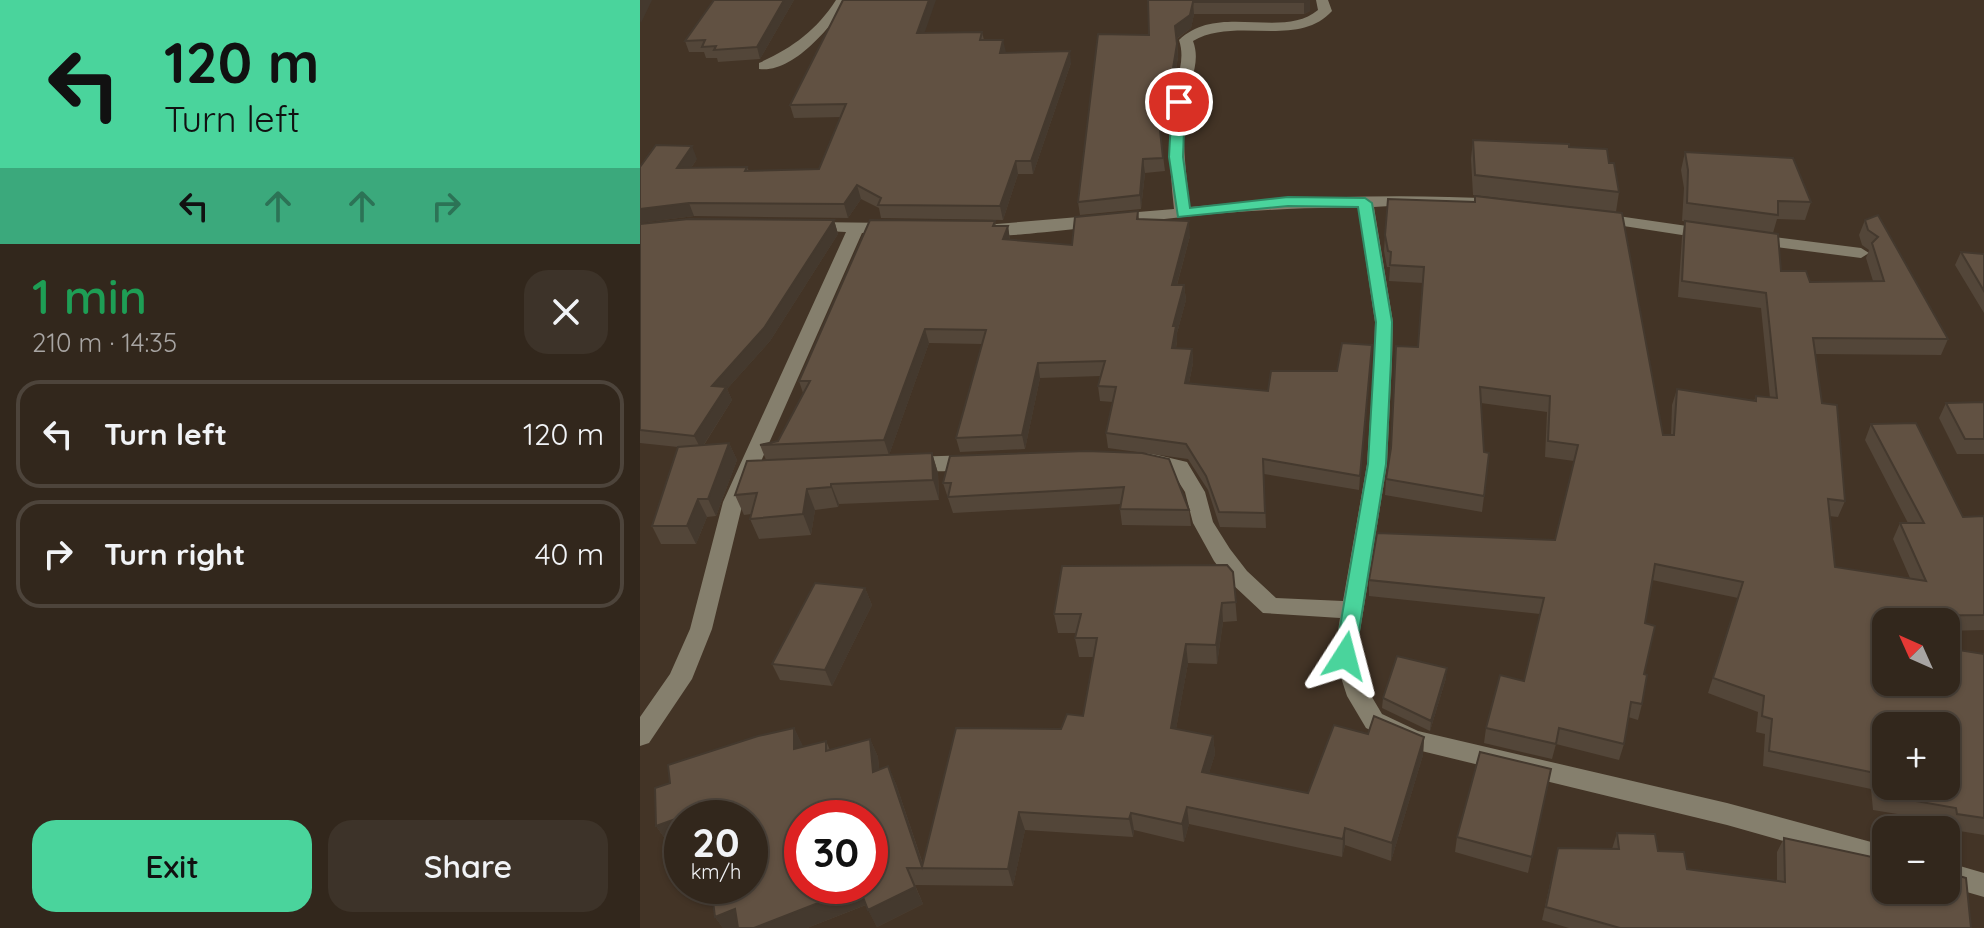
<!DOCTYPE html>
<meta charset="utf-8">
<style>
body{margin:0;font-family:Quicksand,sans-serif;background:#3d3329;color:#f1f3f6;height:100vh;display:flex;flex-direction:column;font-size:30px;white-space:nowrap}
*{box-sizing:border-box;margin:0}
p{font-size:26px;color:#a8a5a3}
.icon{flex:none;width:44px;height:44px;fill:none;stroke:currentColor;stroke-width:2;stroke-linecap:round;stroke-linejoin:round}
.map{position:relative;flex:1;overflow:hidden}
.details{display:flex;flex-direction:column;background:#32271c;width:640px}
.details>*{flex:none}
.guide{background:#4ad49c;color:#111;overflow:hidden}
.needle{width:52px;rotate:315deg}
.buttons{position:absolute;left:1232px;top:608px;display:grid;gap:16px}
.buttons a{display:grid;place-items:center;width:88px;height:88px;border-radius:16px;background:#32271c;box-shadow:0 2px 6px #0004,0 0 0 2px #4d443b;font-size:40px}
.speed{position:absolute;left:24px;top:800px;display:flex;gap:16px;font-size:40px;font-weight:700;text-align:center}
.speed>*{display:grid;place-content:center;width:104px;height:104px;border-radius:50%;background:#32271c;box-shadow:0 2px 6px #0004,0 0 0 2px #4d443b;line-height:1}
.speed small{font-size:20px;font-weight:400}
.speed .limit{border:12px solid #d22;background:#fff;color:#111}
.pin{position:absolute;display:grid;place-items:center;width:68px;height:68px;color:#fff;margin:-34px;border:4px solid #fff;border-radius:50%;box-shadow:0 2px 8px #0007}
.me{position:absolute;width:88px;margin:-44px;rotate:9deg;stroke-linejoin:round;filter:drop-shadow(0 0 6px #0008)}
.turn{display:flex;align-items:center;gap:28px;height:168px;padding:0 32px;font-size:36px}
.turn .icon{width:104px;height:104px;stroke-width:2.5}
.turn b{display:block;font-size:56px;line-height:68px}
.lanes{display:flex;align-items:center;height:76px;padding:0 32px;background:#0003;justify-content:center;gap:40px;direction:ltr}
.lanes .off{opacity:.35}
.round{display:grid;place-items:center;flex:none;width:84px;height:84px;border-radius:24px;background:#3d3329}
.summary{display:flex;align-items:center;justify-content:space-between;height:136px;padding:0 32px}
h1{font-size:48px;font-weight:600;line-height:60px;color:#1e9e55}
.cta{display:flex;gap:16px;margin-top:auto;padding:16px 32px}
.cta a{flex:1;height:92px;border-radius:24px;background:#4ad49c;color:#111;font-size:32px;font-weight:600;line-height:92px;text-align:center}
.cta a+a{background:#3d3329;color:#f1f3f6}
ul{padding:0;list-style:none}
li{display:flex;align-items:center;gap:24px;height:108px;margin:0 16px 12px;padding:0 16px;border:4px solid #4d443b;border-radius:24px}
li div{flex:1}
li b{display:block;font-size:30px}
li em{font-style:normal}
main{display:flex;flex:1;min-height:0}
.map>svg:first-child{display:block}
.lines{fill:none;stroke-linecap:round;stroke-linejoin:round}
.minor{fill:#857f6d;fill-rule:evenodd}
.wall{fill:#534639}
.shaded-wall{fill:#44392e}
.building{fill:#615142;stroke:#44392e;stroke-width:2;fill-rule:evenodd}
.route{fill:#4ad49c;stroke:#308a65;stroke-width:2}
</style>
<main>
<section class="details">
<div class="guide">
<div class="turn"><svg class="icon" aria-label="left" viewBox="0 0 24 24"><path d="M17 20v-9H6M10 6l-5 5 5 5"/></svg><div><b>120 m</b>Turn left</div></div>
<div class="lanes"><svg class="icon" aria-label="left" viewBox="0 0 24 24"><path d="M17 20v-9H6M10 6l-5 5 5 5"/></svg><svg class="icon off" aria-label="ahead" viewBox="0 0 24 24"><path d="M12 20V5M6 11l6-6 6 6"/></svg><svg class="icon off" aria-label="ahead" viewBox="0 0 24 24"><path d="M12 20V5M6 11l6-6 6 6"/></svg><svg class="icon off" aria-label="right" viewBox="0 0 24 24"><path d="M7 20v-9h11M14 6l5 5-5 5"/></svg></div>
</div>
<div class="summary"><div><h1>1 min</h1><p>210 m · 14:35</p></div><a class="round"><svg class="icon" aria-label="close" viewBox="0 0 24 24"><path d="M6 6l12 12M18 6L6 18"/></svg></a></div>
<ul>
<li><svg class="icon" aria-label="left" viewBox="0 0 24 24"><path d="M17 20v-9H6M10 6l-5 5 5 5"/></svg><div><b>Turn left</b></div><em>120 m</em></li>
<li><svg class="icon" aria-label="right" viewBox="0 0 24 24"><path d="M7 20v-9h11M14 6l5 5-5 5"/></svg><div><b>Turn right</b></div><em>40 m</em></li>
</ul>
<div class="cta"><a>Exit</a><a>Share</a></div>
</section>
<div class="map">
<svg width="1344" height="928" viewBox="0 0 1344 928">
<rect width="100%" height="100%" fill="#433426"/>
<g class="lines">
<path class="minor" d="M196,0h12c-15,25 -55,74 -89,69v-6c33,-15 57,-32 77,-63z
M676,0h12l4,11c-34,38 -97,5 -139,30 8,21 -3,39 -7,61 -5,35 0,70 4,105 103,-10 205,-14 308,-8l8,5 -8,5 -77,-5 -47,3 19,115 -1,38 -5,104 -31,192 10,31 16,27 36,17 309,72 159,43v24l-159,-45 -322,-78 -39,-19 -19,-32 -13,-40 6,-38 -77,-5 -32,-30 -17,-22 -21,-38 -8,-31 -12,-19 -35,-9 -3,-5 10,-7 42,10 18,30 8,30 17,27 17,22 29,27 67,3 24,-137 7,-104 1,-38 -17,-114c-104,-2 -207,13 -311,24 -15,1 -61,8 -71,-2l8,-5 190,-16c-4,-35 -5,-67 -3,-101 2,-24 16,-44 8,-68 39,-38 103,0 139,-30z
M957,213l111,16 8,5 -8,5 -117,-18 -2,-3z
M172,222l80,1 8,5 -8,5h-30l-119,269 -31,127 -20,50 -43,64 -9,3v-29l30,-43 20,-45 33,-127 123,-270 -40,-2 -2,-3z
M1111,234l110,14 8,5 -8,5 -116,-15 -2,-4z
M333,455l10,7c-8,11 -76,13 -84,2l10,-7z
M1306,862l38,11v24l-38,-11z"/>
</g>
<path class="wall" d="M74,0h80l-34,59 -42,3 -1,-4h-11l-2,-6h-15l-4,-11z
M508,0h162v11l-6,3h-110l-3,14 -14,11 1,18 -11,67 -8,1 6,46 -20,2 -4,36 -61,6 -2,-13 71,-167z
M342,32l2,8 22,13 65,10 -38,111h-15l-15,46 -122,-2 -2,-10 -18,-9 -13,19 -154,-2 -54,7 57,-64 -6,9 56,-1 2,4 70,-2 22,-52 -47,1 -4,-13 134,-72z
M833,140l96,7 40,16 10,29 -3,20 -143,-17 -2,-36z
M1045,152l126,50 -6,18 -28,-1 -4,14 -91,-12 2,-33 -3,-18z
M835,196l188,239h8l1,-30 5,-16 77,12 2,-5 14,2 -9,-90 -83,-11 4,-60 3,-16 96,50 29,11 63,-1 -7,-23 3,-8 -7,-5 -3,-10 6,-15 13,-5 70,124 -7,16 -126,-1 7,49 23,98 -7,16 -9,-1 6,51 75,11 -17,-39 7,-16h8l-43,-83 6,-16 92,93 21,-1v114l-38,1v-9h-60v60l98,-28v181l-37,-6 -1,-7 -73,-12 -2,-21 -108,-23 2,-32 -9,-2 2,-20 -50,-19 30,-95 -86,-18 -7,43 -3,81 -4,16 -10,-3 -4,27 -5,16 -63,-16 -4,15 -68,-16 2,-15 38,-47 16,-67 -171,-18v-16l186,-40 19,-79 -29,-4 2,-45 -66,-9 3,93 -2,16 -97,-17 1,-16 32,-132 5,-64 -34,-2 1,-14h-3l-3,-16 1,-16 89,-33z
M498,211l1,8 51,17 -13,49h7l2,15 -9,33v8l-1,7 16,1 1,14 -4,20 79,8 69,-20 35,-26 -13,145 -95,-16 2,54 -46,-1 -12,-37 -20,-31 -80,-11 -2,-15 7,-31 -13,-1 -2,-15 2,-10 -60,2 -15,71 -65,3 -4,-14 26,-94 -53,-1 -40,112 43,-2 6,20 1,27 -100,4 -1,3 -23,3 -4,25 -52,4 -9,-20 1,-5 -7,1 -9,-20 31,-35 -6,-15 18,-4 25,-48 -4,-12 196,-160 1,5h12l2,14 62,5z
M194,220l4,14 -68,107 -43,48 5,11 -28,45 25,-2 8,17 -21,56 -9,1 -11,27h-35l-9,-18 26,-79 -38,-4v-219z
M1321,252l23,2v59l-29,-48z
M1344,402v52h-27l-18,-36 7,-15z
M446,451l103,59 2,16 -69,-1 -2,-16 1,-5 -168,9 -10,-30z
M593,572l4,49 -14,1 -6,42 -29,-1 -12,66 37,7 2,18 -6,19 99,20 60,-59 56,3 -1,18 -32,106 -46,-16 -3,12 -153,-33 -5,18 -50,-12 -1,7 -108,-7 -12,56 -98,-1 8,19 -46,23 -11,-22 -59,23h-84l-8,-11 35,-31 -68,-68v30l-5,-8 -9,3 -12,-17 14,-43 124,-55 9,19 23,-6 4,9 40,-11 8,18 1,13 9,-4 8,18 27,80 138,-135 22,-13 11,-59h-15l-4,-19 2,-5h-19l-4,-19z
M225,588l7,17 -40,81 -52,-6 -8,-16z
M806,678l-16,53 -48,-23 1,-10z
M911,769l-23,104 -73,-21 2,-15z
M977,833l41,18 29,18 90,12v-29l7,-14 187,90h-402l-27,-8 16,-72 54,1z"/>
<path class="shaded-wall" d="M0,0h12l-11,23 -1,-3z
M144,0h10l-34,59 -3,-12z
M289,0h7l-16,46 -3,-13z
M667,0h3v11l-6,3v-12z
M553,2l1,12 -3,14 -15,11 -1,-13z
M363,40l3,12 -6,1z
M537,44l1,13 -11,67 -1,-13z
M430,51l1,12 -38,111 -2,-13z
M52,146l5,13 -15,22 -5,-13z
M503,159l2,14 -4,36 -1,-14z
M376,161l2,13 -15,46 -3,-14z
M217,185l4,14 -13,19 -4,-14z
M49,203l5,13 -54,7v-14z
M194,220l4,14 -68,107 -43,48 5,11 -31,49 -7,-13 18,-50z
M549,221l1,15 -17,63 -1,-14z
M368,226l2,15 -7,-2z
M544,285l2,15 -9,33v8l-4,21 -1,-14 1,-22z
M285,329l4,14 -40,112 -5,-15z
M732,345l-1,15 -12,130 1,-14z
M552,349l1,14 -7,34 -1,-14z
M398,363l2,15 -15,71 -3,-14z
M89,443l8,17 -21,56 -8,-17z
M292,453l6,20 1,27 -6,-20z
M191,484l8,20 -1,3 -7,-20z
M167,489l8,21 -4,25 -8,-21z
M58,499l9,18 -11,27 -9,-18z
M225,588l7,17 -40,81 -7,-16z
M582,603l1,19 -6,42 -1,-19z
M546,644l2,19 -15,83 -2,-18z
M807,668l-1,10 -16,53 1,-10z
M154,728l9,18v21l-9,-18z
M573,736l2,18 -11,36 -2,-18z
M784,737l-1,18 -32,106 1,-18z
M230,739l8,18 3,33 -8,-18z
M248,766l8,18 28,84h-2z
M547,807l2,17 -5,18 -2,-18z
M379,812l6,18 -12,56 -5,-17z
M491,813l3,17 -1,7 -4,-18z
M33,820l9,13v15l-5,-8 -9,3 -12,-17z
M705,828v17l-3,12 1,-18z
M267,868l16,36 -46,23 -9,-17z
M219,887l9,17 -61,24h-53z
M95,909l7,19h-19l-8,-11z"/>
<path class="building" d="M74,0h70l-27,47 -43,3 2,-4 -14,1 3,-7 -20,1z
M203,0h86l-12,33 65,-1 -2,8h23l-3,13 70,-2 -39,110h-15l-16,45 -122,-1 3,-7 -24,-13 -13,19 -155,-1 -49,6v-42l16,-22 36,1 -15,22 70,-1 -2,4 74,-2 27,-65 -56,1z
M508,0h159l-3,2h-111l-3,13 -15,11 2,18 -11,67 -8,1 5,46 -20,1 -3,36 -62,7 20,-168 51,1z
M833,140l96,4v3l38,2 2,14h5l5,29 -144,-17z
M1045,152l108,6 18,44 -33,-1v14l-91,-12 1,-33z
M835,196l147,17 41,222h11l3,-46 79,12v-5l21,2 -11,-105 -84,-12 3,-60 93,13 3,37h25l4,11 74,-1 -12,-38 6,-6 -10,-7 -3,-10 13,-5 70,124 -135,-1 9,65 15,2 8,96 -17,-2 7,68 91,14 -26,-58h24l-53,-99 45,-1 47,94 21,-1v99l-78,1 -1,6h-19v60h60v-34l38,6v164l-27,-4 -1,-6 -75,-13 -1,-21 -111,-23 3,-32 -10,-3 2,-20 -51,-18 30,-96 -88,-18 -10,59 10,3 -11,48 3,1 -5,29 -11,-2 -7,42 -65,-16 -3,16 -70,-16 14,-53 24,6 20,-83 -175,-18 8,-47 178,7 23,-95 -30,-4 2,-45 -70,-9 4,65 5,1 -5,43 -98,-17 5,-31 5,-102 22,1 6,-80 -34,-2 1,-13 -3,-1 -3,-16 3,-36 87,3zM1246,726h60v60h-60z
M498,211l-1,8 52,2 -17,64h12l-11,41h3l-4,22 20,1 -7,34 83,8 3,-20h66l5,-28 30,2 -12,131 -97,-17 2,54 -46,-1 -13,-36 -20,-32 -80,-11 10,-46 -18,-1 7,-25 -67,2 -16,72 -66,3 30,-108 -61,-1 -41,111 -124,5 18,-4 32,-60h-11l71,-161 125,1 -2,5h15l-5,13 69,6 3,-28z
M49,219l145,1 -70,108 -52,58 14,1 -32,49 -54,-6v-206z
M1321,252l23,2v37z
M1344,402v37h-19l-19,-36z
M89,443l-21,56h-10l-11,27h-35l26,-79z
M446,451l56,2 27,6 20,51 -69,-1 4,-22 -176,10 3,-14h-8l7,-27z
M292,453l1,27 -102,4v3l-24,2 -4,25 -53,5 7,-26 -22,2 12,-34z
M587,565l6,7 3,30 -14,1 -6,42 -30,-1 -15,84 42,8 -11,36 106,21 26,-68 34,9 6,-18 50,21 -32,106 -47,-15 -2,11 -156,-32 -5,17 -51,-11 -2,6 -110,-7 -11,57 -101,-1 8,19 -47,23 -9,-23 -105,41h-16l-3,-19 -20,8 -4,-31h39v-68h-68v16l-8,3 -1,-17 -17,6 -1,-38 15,-5 -2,-18 90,-29 36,-8v21l32,-8v10l44,-12 3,33 15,-6 34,101 34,-139 105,1 6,-15 16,2 14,-78h-22l6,-24h-27l8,-48zM162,818h68v68h-68z
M175,583l50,5 -40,82 -53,-6z
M757,656l50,12 -16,53 -48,-23z
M840,752l71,17 -19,88 -75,-20z
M977,833l38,1 3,17 26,1 3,17 98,13 -1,-44 102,22v30h60v-18l7,2 13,4 5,50h-351l-74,-21 12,-59 61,1z"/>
<path class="route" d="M539,98l6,4 -2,55 7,51 98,-11 77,1 7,5 20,119 -1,38 -5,104 -31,192 -3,6 -7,2 -7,-2 -3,-6 33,-192 6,-104 2,-38 -18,-115 -70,-1 -110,11 -9,-60 3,-55z"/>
</svg>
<div class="buttons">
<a><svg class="needle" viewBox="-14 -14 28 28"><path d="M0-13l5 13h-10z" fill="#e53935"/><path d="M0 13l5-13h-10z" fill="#a8a5a3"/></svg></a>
<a>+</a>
<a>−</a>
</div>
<div class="speed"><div>20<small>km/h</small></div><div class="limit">30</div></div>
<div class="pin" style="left:539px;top:102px;background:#d93025"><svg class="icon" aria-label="arrive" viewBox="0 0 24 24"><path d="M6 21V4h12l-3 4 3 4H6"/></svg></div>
<svg class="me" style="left:705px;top:656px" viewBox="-20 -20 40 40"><path d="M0-17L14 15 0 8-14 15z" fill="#4ad49c" stroke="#fff" stroke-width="4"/></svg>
</div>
</main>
